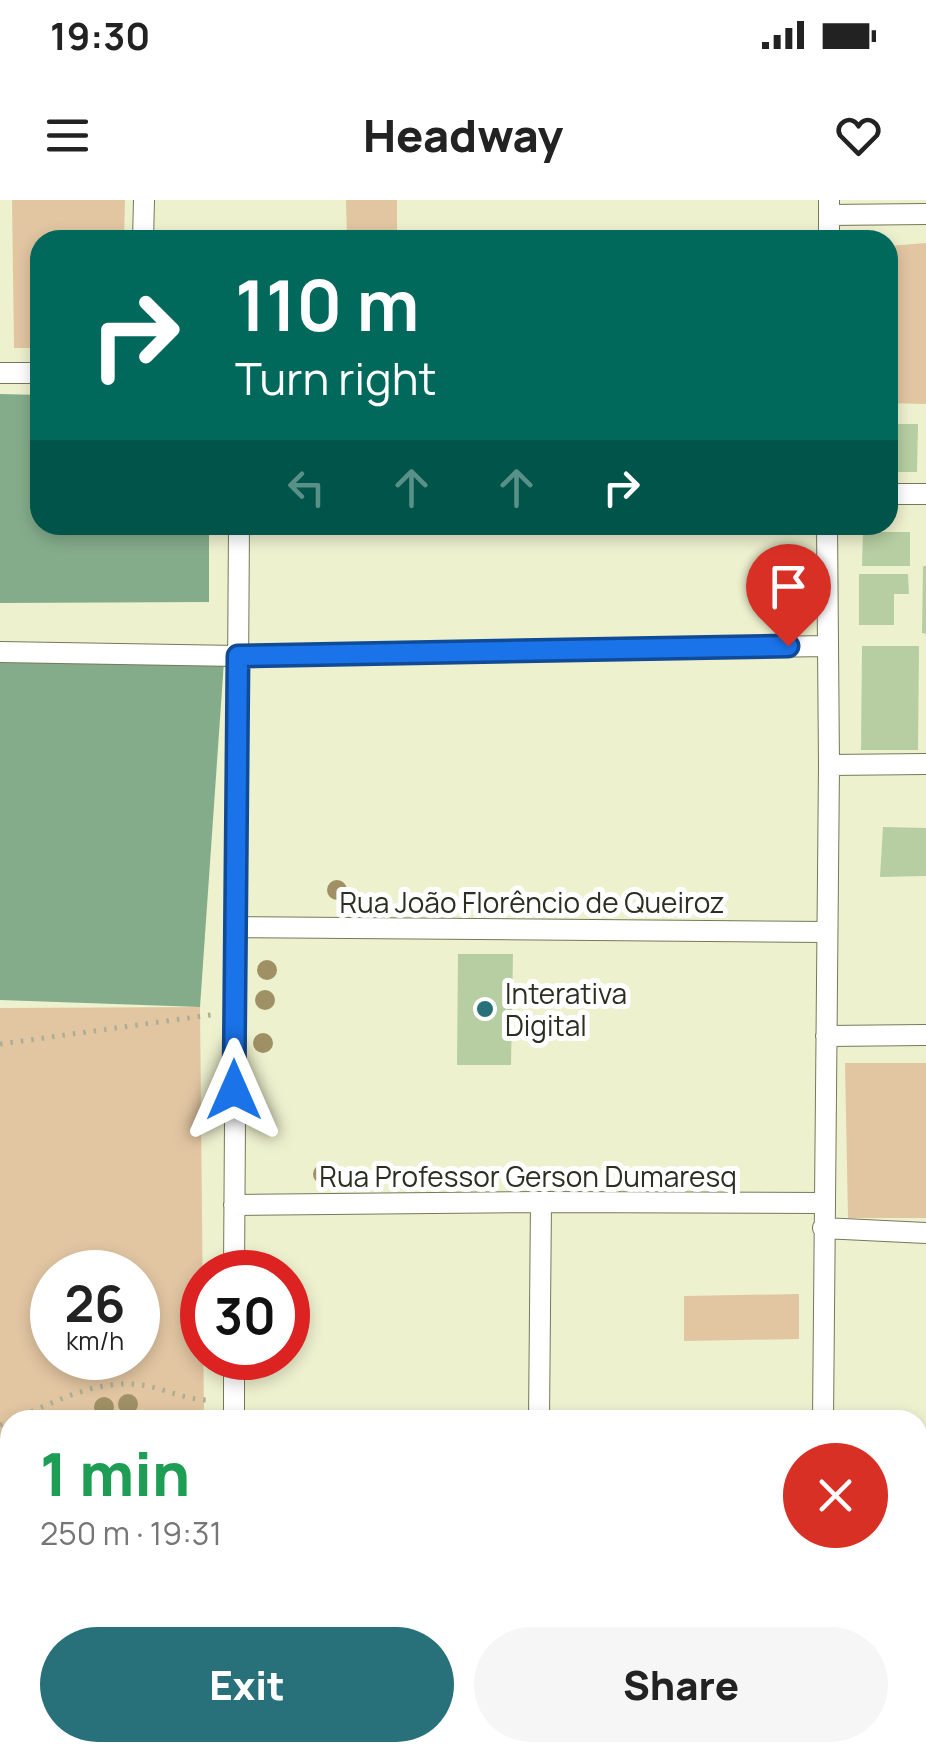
<!DOCTYPE html>
<meta charset="utf-8">
<style>
body{margin:0;font-family:Manrope,sans-serif;background:#f6f6f6;color:#222;height:100vh;display:flex;flex-direction:column;font-size:38px;white-space:nowrap}
*{box-sizing:border-box;margin:0}
p{font-size:32px;color:#767676}
.icon{flex:none;width:55px;height:55px;fill:none;stroke:currentColor;stroke-width:2;stroke-linecap:round;stroke-linejoin:round}
.map{position:relative;flex:1;overflow:hidden}
.side{position:absolute;left:0px;top:1210px;width:928px;height:352px;display:flex;flex-direction:column;background:#fff;border-radius:30px 30px 0 0;box-shadow:0 5px 15px #0003}
.side>*{flex:none}
.hud{position:absolute;left:30px;top:30px;width:868px;height:305px;border-radius:30px;box-shadow:0 5px 15px #0003;background:#00695c;color:#fff;overflow:hidden}
.speed{position:absolute;left:30px;top:1050px;display:flex;gap:20px;font-size:50px;font-weight:700;text-align:center}
.speed>*{display:grid;place-content:center;width:130px;height:130px;border-radius:50%;background:#fff;box-shadow:0 5px 15px #0003;line-height:1}
.speed small{font-size:25px;font-weight:400}
.speed .limit{border:15px solid #d22;background:#fff;color:#111}
.pin{position:absolute;display:grid;place-items:center;width:85px;height:85px;color:#fff;margin:-102px -42px;border-radius:50% 50% 50% 0;rotate:-45deg;box-shadow:0 0 10px #0007}
.pin .icon{rotate:45deg}
.me{position:absolute;width:110px;margin:-55px;rotate:0deg;stroke-linejoin:round;filter:drop-shadow(0 0 8px #0008)}
.turn{display:flex;align-items:center;gap:35px;height:210px;padding:0 40px;font-size:45px}
.turn .icon{width:130px;height:130px;stroke-width:2.5}
.turn b{display:block;font-size:70px;line-height:85px}
.lanes{display:flex;align-items:center;height:95px;padding:0 40px;background:#0003;justify-content:center;gap:50px;direction:ltr}
.lanes .off{opacity:.35}
.round{display:grid;place-items:center;flex:none;width:105px;height:105px;border-radius:52px;background:#f6f6f6}
.overview{display:flex;align-items:center;justify-content:space-between;height:170px;padding:0 40px}
h1{font-size:60px;font-weight:800;line-height:75px;color:#1e9e55}
.button{display:flex;gap:20px;margin-top:auto;padding:20px 40px}
.button a{flex:1;height:115px;border-radius:60px;background:#28717a;color:#fff;font-size:40px;font-weight:800;line-height:115px;text-align:center}
.button a+a{background:#f6f6f6;color:#222}
.status{display:flex;justify-content:space-between;align-items:center;height:70px;padding:0 50px;background:#fff;direction:ltr}
.status svg{height:28px;fill:currentColor}
header{display:flex;justify-content:space-between;align-items:center;height:130px;padding:0 40px;background:#fff;font-size:45px;font-weight:800}
.map>svg:first-child{display:block}
.green{fill:#e2c6a2;fill-rule:evenodd}
.water{fill:#84ac8b}
.building{fill:#b6cea2}
.lines{fill:none;stroke-linecap:round;stroke-linejoin:round}
.minor-casing{stroke:#767959;stroke-width:22}
.path{stroke:#acae93;stroke-width:5;stroke-dasharray:2.5 8;stroke-linecap:butt}
.minor{stroke:#fff;stroke-width:20}
.tree{fill:#a09065}
.route-casing{stroke:#114b97;stroke-width:25}
.route{stroke:#1a73e8;stroke-width:18}
.poi-dot{fill:#28717a;stroke:#fff;stroke-width:4}
.labels{text-anchor:middle;dominant-baseline:central;stroke-width:10;stroke-linejoin:round;paint-order:stroke}
.street-label{font-size:28px;fill:#2d2e21;stroke:#fff}
.poi-label{font-size:28px;fill:#2d2e21;stroke:#fff;text-anchor:start}
</style>
<div class="status"><b>19:30</b><svg viewBox="0 0 49 12"><path d="M0 12V9h3v3zM5 12V6h3v6zM10 12V3h3v9zM15 12V0h3v12zM26 1h20v11H26zM47 4h2v5h-2z"/></svg></div>
<header><svg class="icon" aria-label="menu" viewBox="0 0 24 24"><path d="M4 6h16M4 12h16M4 18h16"/></svg>Headway<svg class="icon" aria-label="heart" viewBox="0 0 24 24"><path d="M12 20l-8-8c-3-5 5-10 8-4 3-6 11-1 8 4z"/></svg></header>
<div class="map">
<svg width="926" height="1562" viewBox="0 0 926 1562">
<rect width="100%" height="100%" fill="#eef1ce"/>
<path class="green" d="M12,0h113l-1,40h-84v108h-26z
M346,0h51v40h-50z
M926,43v161l-38,-1v-157z
M200,807l4,413h-194v332h198v10h-208v-754zM52,1072h86v86h-86z
M845,863h81v155h-78z
M799,1094v45l-115,2v-45z
M920,1333l6,1v104h-8z
M447,1553h67v9h-67z"/>
<path class="water" d="M0,194l40,1v130h169v77l-209,1z
M0,459l224,2 -24,346 -200,-7z"/>
<path class="building" d="M888,224h30l-1,48h-29z
M863,332h47v34h-48z
M923,366h3v68l-4,-1z
M859,374h49l1,20h-15v31h-35z
M862,446h57l-1,104h-57z
M883,627l43,1v48l-46,1z
M458,754h55l-2,111h-54z"/>
<g class="lines">
<g class="minor-casing">
<path id="minor" d="M829,15l97,-1
M143,40l1,-40
M829,40v-40
M0,173h40
M888,294h38
M0,452l238,4 589,-10
M829,565l97,-1
M236,727l591,5
M826,836l100,-1
M234,1005l307,-3 282,1
M823,1028l103,5
M234,1072l5,-747
M234,1220v-62
M539,1220l2,-218
M823,1220l6,-655 -2,-240
M918,1297h8
M822,1552v10
M232,1562v-10"/>
</g>
<path class="path" d="M0,844l217,-30
M12,1220c39,-16 77,-38 121,-36 26,1 51,17 78,16
M0,1225l10,-4
M0,1432l10,4"/>
<use href="#minor" class="minor"/>
</g>
<g class="tree">
<circle cx="337" cy="690" r="10"/>
<circle cx="267" cy="770" r="10"/>
<circle cx="265" cy="800" r="10"/>
<circle cx="263" cy="843" r="10"/>
<circle cx="323" cy="974" r="10"/>
<circle cx="128" cy="1204" r="10"/>
<circle cx="104" cy="1207" r="10"/>
</g>
<g class="lines">
<g class="route-casing">
<path id="route" d="M234,890l4,-434 550,-10"/>
</g>
<use href="#route" class="route"/>
</g>
<circle class="poi-dot" cx="485" cy="809" r="10"/>
<g class="labels">
<g class="street-label">
<text x="532" y="702">Rua João Florêncio de Queiroz</text>
<text x="528" y="976">Rua Professor Gerson Dumaresq</text>
</g>
<g class="poi-label">
<text x="505" y="793">Interativa<tspan x="505" dy="32">Digital</tspan></text>
</g>
</g>
</svg>
<div class="speed"><div>26<small>km/h</small></div><div class="limit">30</div></div>
<div class="pin" style="left:788px;top:446px;background:#d93025"><svg class="icon" aria-label="arrive" viewBox="0 0 24 24"><path d="M6 21V4h12l-3 4 3 4H6"/></svg></div>
<svg class="me" style="left:234px;top:890px" viewBox="-20 -20 40 40"><path d="M0-17L14 15 0 8-14 15z" fill="#1a73e8" stroke="#fff" stroke-width="4"/></svg>
<div class="hud">
<div class="turn"><svg class="icon" aria-label="right" viewBox="0 0 24 24"><path d="M7 20v-9h11M14 6l5 5-5 5"/></svg><div><b>110 m</b>Turn right</div></div>
<div class="lanes"><svg class="icon off" aria-label="left" viewBox="0 0 24 24"><path d="M17 20v-9H6M10 6l-5 5 5 5"/></svg><svg class="icon off" aria-label="ahead" viewBox="0 0 24 24"><path d="M12 20V5M6 11l6-6 6 6"/></svg><svg class="icon off" aria-label="ahead" viewBox="0 0 24 24"><path d="M12 20V5M6 11l6-6 6 6"/></svg><svg class="icon" aria-label="right" viewBox="0 0 24 24"><path d="M7 20v-9h11M14 6l5 5-5 5"/></svg></div>
</div>
<section class="side">
<div class="overview"><div><h1>1 min</h1><p>250 m · 19:31</p></div><a class="round" style="background:#d93025;color:#fff"><svg class="icon" aria-label="close" viewBox="0 0 24 24"><path d="M6 6l12 12M18 6L6 18"/></svg></a></div>
<div class="button"><a>Exit</a><a>Share</a></div>
</section>
</div>
